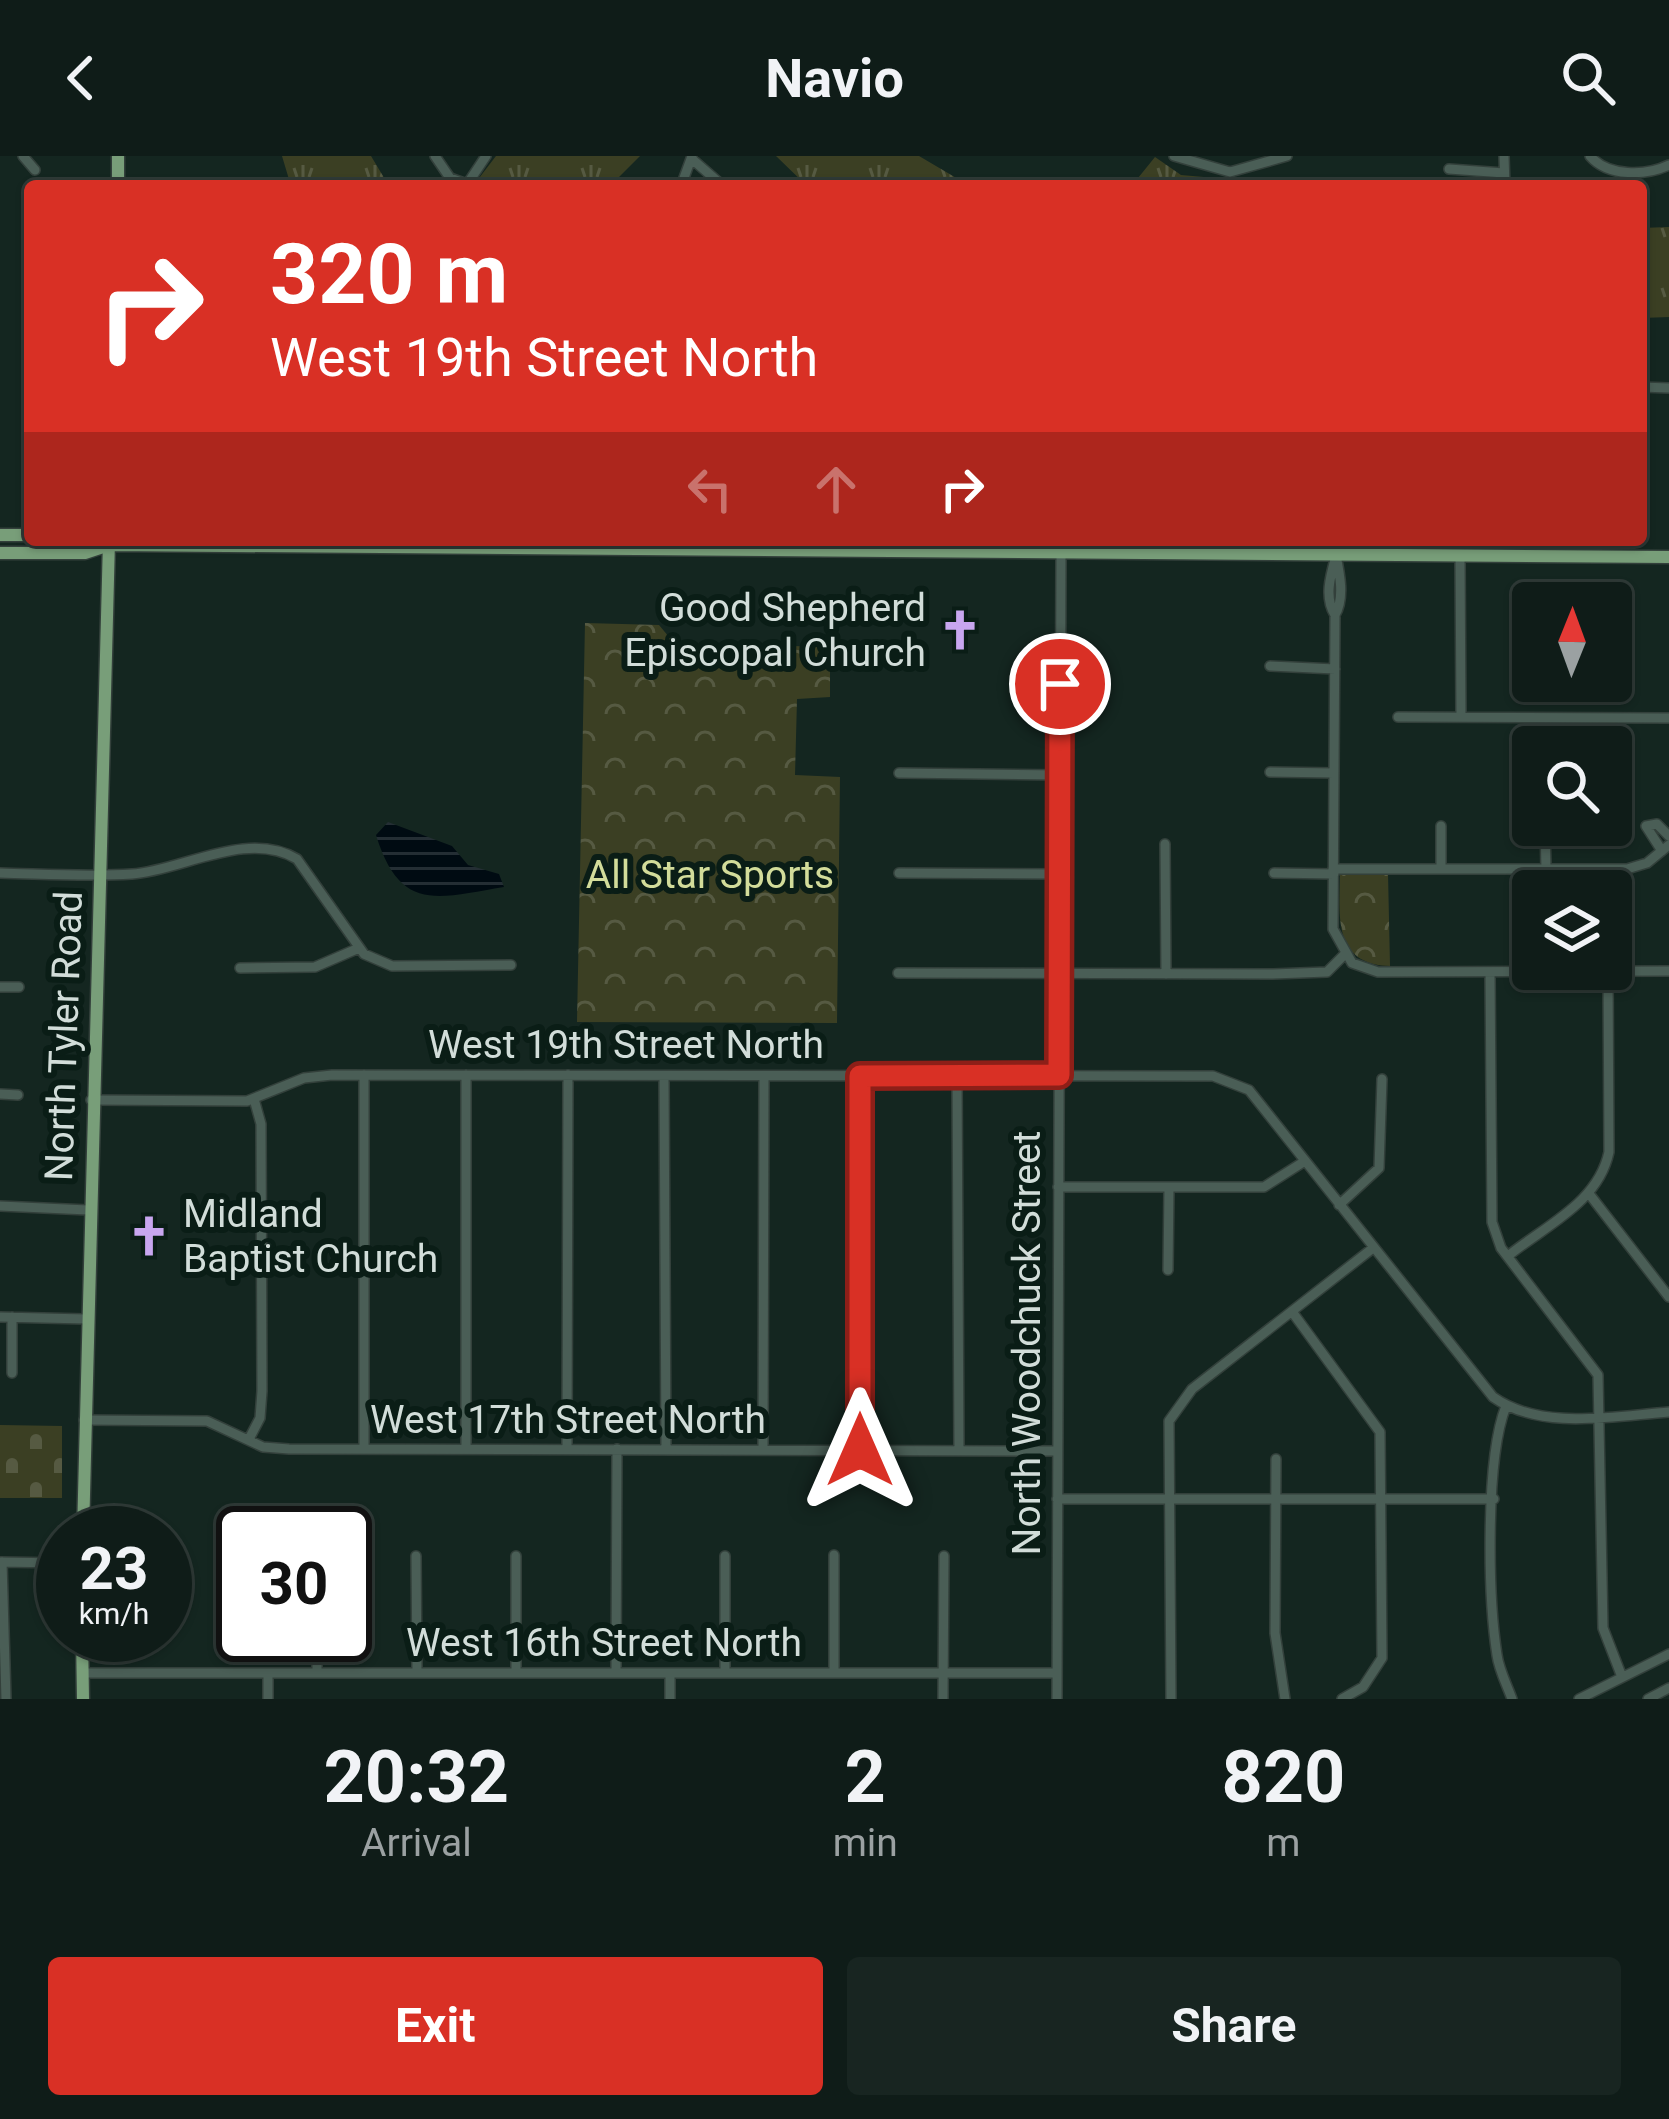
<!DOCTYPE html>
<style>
body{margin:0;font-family:Roboto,sans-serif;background:#182521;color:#f1f3f6;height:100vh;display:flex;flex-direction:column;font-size:45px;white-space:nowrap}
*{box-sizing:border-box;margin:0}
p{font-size:39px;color:#9ba1a2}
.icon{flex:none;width:66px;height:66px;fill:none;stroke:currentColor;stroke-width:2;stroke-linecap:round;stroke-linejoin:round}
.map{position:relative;height:1543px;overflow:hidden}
.sheet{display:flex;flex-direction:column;background:#0f1c18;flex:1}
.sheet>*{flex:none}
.hud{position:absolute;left:24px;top:24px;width:1623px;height:366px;border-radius:12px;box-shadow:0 3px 9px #0004,0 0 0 3px #2f3a37;background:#d93025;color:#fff;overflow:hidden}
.needle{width:78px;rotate:1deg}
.controls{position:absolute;left:1512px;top:426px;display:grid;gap:24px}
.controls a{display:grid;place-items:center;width:120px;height:120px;border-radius:12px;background:#0f1c18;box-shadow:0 3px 9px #0004,0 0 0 3px #2f3a37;font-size:60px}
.speed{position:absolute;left:36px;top:1350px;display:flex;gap:24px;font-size:60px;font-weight:700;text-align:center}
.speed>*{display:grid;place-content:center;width:156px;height:156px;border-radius:50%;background:#0f1c18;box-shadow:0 3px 9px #0004,0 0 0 3px #2f3a37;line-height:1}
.speed small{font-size:30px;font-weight:400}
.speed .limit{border:6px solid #111;border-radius:18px;background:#fff;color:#111}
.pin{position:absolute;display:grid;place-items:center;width:102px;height:102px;color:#fff;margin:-51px;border:6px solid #fff;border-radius:50%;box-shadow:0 3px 12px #0007}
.me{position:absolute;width:132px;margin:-66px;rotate:0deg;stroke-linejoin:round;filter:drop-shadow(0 0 9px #0008)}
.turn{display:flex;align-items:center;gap:42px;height:252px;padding:0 48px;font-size:54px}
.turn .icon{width:156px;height:156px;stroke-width:2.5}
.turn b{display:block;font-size:84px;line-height:102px}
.lanes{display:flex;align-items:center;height:114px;padding:0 48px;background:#0003;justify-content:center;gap:60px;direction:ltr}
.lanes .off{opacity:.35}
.eta{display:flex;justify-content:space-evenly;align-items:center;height:204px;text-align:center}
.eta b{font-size:72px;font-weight:700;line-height:84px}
.button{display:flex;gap:24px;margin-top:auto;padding:24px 48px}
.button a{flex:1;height:138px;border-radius:12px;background:#d93025;color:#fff;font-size:48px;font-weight:700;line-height:138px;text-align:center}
.button a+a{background:#182521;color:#f1f3f6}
header{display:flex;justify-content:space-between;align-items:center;height:156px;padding:0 48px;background:#0f1c18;font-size:54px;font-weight:700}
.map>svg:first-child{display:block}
.grass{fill:url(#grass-tufts)}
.cemetery{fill:url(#cemetery-stones)}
.park{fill:url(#park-crowns)}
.water{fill:url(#water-rules)}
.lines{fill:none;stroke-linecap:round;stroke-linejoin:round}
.minor-casing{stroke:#33403b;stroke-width:12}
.major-casing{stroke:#33403b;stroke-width:15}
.minor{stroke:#4a5e56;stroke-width:9}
.major{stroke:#789e79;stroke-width:12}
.route-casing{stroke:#8d1f18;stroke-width:30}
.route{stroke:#d93025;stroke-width:21}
.labels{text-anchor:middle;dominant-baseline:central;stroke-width:12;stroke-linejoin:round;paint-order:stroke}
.poi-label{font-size:39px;fill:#d2ddd9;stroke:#0a1d16;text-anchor:end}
.park-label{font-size:39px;fill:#d3dc9a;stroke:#0a1d16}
.street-label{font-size:39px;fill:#d2ddd9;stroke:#0a1d16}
</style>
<header><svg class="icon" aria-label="back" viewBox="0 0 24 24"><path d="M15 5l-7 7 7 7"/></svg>Navio<svg class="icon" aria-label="search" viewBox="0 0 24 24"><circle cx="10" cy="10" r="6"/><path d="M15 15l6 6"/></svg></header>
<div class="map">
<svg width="1669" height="1543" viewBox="0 0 1669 1543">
<defs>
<pattern id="grass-tufts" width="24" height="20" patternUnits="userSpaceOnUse" patternTransform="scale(3)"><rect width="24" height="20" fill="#3b3f23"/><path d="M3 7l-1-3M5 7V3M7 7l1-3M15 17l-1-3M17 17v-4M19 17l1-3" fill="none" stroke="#565a42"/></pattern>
<pattern id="cemetery-stones" width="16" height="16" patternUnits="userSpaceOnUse" patternTransform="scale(3)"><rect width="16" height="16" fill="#3b3f23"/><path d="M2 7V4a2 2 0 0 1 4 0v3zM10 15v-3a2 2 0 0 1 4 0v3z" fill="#565a42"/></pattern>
<pattern id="park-crowns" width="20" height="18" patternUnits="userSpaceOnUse" patternTransform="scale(3)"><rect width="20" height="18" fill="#3b3f23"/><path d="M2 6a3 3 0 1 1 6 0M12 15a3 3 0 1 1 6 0" fill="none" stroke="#565a42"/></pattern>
<pattern id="water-rules" width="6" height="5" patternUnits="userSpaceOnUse" patternTransform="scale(3)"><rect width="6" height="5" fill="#000b12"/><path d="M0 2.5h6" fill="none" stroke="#242e34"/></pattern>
</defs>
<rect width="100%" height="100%" fill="#142620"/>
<path class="grass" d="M282,0h89l18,30h-98z
M496,0h144l-30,30h-137z
M776,0h143l39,23 176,4 21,-26 26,18 104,9 -478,2z
M1669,71v90l-28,1v-90z"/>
<path class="cemetery" d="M0,1269l62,1v72h-62z"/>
<path class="park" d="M585,467l74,2 15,18 156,4v50l-33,2 -2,76 45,2 -3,246 -260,-1z
M1388,718l2,92c-56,-2 -51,-47 -50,-91z"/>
<path class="water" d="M388,666l64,24 16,19 31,9 5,13c-67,11 -104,26 -128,-52z"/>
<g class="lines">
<g class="minor-casing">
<path id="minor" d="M23,0l12,14
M435,0l15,22 17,6
M1174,0l56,16 57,-16
M1504,0l1,30
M1590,0c18,21 56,20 79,9
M692,3l31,27
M1449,13l55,4
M466,30l20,-30
M681,30l11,-30
M1641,231l28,1
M1333,384c4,23 14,55 2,75 -14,-22 0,-51 5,-75
M1460,401l1,160
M1335,459l-2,314 19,34 26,9 291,-1
M1270,510l65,3
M1398,561l271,1
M1270,616l64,1
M899,617l161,2
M1545,670l1,43
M1165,688l1,130
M1662,695l-16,-25 11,-2 12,12
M1333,713h294l20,-6 22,-18
M1441,713v-43
M0,717c44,1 88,4 132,1 49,-3 115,-45 165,-15l67,95 28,12 119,-1
M899,717l161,1
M1274,717l60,1
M240,812l75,-1 44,-19
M898,817l375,1 54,-2 17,-17
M1490,817l2,249 9,26 97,127 5,253 19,49
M0,831h19
M957,919l2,376
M664,920l2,373
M0,938l18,1
M91,944l156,1 57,-23 28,-3 881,1 36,14 244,307c48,34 121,19 176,15
M1058,1031h206l41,-26
M1590,1039l79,102
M1339,1049l40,-37 3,-89
M0,1050l88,4
M1508,1100c38,-31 90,-53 101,-104l-1,-179
M1168,1114l1,-83
M1293,1157l87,119 2,226 -19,29 -21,12
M0,1161l86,2
M12,1161v56
M1506,1250c-21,53 -18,191 -9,249 2,15 10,30 15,44
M84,1264l123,1 56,26 26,2 768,2
M249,1283l11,-21 2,-27 -1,-267 -7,-25
M364,1293v-374
M466,1293v-374
M567,1293l1,-374
M763,1294l1,-374
M859,1294l1,-375
M1276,1303l-1,174 10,66
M1057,1343h437
M416,1400l1,117
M516,1400v117
M725,1400v117
M0,1406l63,1
M2,1406l4,137
M317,1479v38
M82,1517h973
M616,1517l1,-224
M834,1517v-118
M268,1543v-26
M670,1543v-26
M943,1543l1,-143
M1057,1543l4,-1144
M1171,1543l-2,-278 23,-32 181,-141
M1579,1543l90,-45
M1648,1543l21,-11"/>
</g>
<g class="major-casing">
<path id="major" d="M118,30v-30
M0,379h30
M0,397h85l24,-8 1560,12
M83,1377l26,-992
M82,1479l1,64"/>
</g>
<use href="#minor" class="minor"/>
<use href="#major" class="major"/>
</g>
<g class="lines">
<g class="route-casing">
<path id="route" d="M860,1294v-374l199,-1 1,-391"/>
</g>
<use href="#route" class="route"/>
</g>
<defs>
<g id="church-bare" transform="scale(3.24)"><path d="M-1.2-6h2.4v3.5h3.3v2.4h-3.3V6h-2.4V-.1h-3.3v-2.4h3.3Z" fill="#c8a6ef" stroke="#0a1d16" stroke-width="2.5" paint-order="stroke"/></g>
</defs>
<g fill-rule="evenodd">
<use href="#church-bare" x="960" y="474"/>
<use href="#church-bare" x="149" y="1080"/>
</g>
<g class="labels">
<g class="poi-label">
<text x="926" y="452">Good Shepherd<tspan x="926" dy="45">Episcopal Church</tspan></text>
<text x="183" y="1058" text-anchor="start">Midland<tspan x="183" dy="45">Baptist Church</tspan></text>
</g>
<g class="park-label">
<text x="710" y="719">All Star Sports</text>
</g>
<g class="street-label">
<text transform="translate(64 880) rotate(-88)">North Tyler Road</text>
<text x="626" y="889">West 19th Street North</text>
<text transform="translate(1027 1187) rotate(-90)">North Woodchuck Street</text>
<text x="568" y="1264">West 17th Street North</text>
<text x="604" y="1487">West 16th Street North</text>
</g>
</g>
</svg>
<div class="controls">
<a><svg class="needle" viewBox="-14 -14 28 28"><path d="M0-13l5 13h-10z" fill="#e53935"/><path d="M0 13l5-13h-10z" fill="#9ba1a2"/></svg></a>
<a><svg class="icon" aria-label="search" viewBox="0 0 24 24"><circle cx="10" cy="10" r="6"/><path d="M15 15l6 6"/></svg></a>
<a><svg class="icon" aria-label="layers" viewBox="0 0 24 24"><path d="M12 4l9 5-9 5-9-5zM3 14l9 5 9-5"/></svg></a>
</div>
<div class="speed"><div>23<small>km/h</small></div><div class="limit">30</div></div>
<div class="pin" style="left:1060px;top:528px;background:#d93025"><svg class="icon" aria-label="arrive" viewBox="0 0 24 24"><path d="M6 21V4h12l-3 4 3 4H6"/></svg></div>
<svg class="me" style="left:860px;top:1294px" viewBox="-20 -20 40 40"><path d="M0-17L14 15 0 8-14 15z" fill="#d93025" stroke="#fff" stroke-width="4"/></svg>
<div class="hud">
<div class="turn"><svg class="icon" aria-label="right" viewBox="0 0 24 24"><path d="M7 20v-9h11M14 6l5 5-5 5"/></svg><div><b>320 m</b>West 19th Street North</div></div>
<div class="lanes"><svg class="icon off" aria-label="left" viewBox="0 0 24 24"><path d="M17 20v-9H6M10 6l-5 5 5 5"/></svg><svg class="icon off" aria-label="ahead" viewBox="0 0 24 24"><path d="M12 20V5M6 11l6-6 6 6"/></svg><svg class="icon" aria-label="right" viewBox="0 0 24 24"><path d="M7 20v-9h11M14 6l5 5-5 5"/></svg></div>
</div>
</div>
<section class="sheet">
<div class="eta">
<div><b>20:32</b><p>Arrival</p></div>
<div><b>2</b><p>min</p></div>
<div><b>820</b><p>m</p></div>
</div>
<div class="button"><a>Exit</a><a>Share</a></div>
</section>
